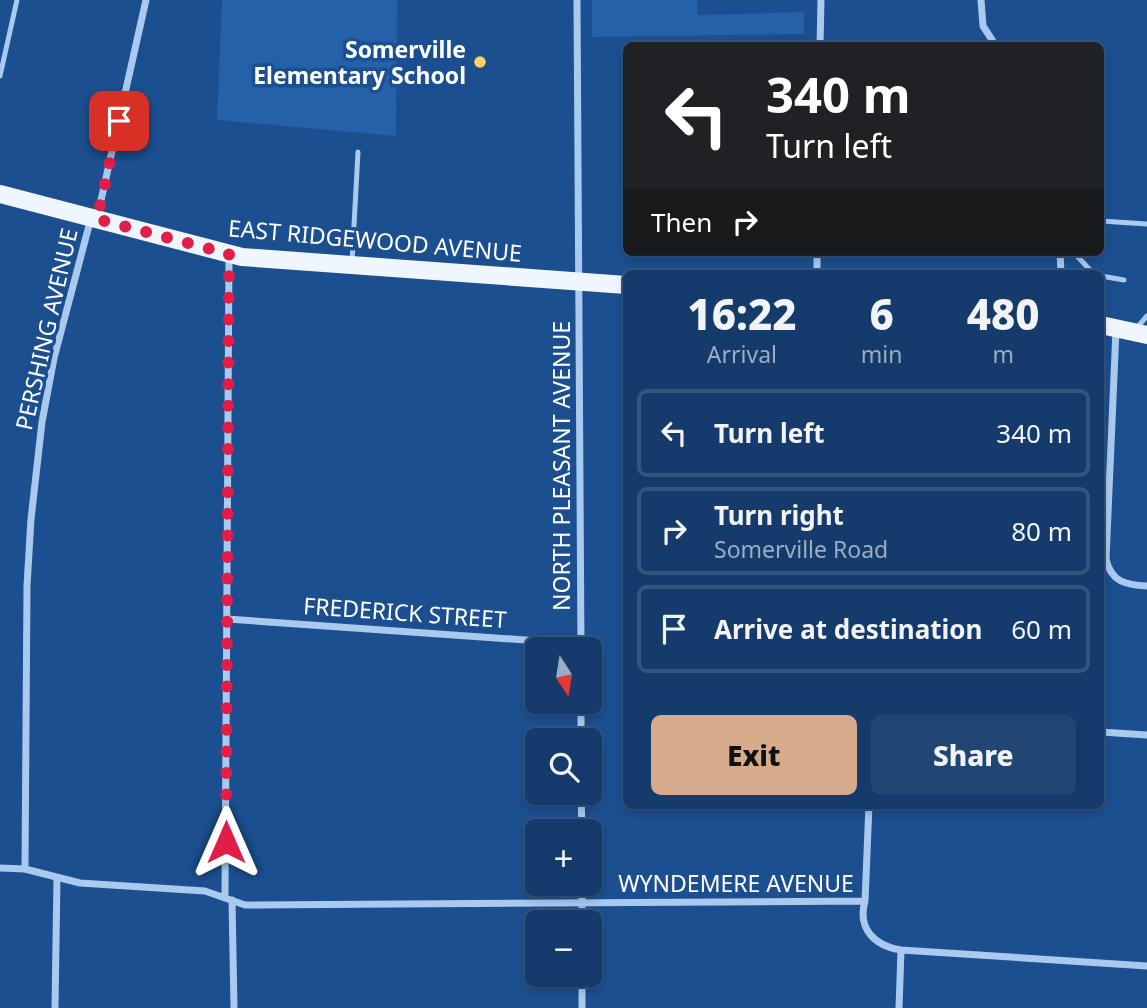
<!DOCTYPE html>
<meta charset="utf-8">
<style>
body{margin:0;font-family:"Noto Sans",sans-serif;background:#214673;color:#f1f3f6;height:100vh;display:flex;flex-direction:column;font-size:26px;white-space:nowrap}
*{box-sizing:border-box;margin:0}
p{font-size:23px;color:#9dadc1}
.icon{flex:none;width:38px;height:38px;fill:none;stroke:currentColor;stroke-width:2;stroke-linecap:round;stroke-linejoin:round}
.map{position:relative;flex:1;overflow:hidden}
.side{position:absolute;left:623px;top:270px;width:481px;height:539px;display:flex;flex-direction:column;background:#143b6b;border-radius:10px;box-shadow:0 4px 10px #0003,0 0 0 2px #33557e}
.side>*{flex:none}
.hud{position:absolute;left:623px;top:42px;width:481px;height:214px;border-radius:10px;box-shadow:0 4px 10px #0003,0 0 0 2px #33557e;background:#202124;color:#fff;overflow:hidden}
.needle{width:46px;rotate:168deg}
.tools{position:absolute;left:525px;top:637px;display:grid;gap:14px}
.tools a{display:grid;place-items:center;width:77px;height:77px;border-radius:10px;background:#143b6b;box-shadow:0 4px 10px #0003,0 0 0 2px #33557e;font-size:35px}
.pin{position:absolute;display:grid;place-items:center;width:60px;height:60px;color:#fff;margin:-30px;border-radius:14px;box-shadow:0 4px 10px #0006}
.me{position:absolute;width:77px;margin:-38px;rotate:0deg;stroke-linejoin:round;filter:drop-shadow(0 0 5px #0008)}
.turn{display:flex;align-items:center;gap:24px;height:147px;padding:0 28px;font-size:32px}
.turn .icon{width:91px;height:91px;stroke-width:2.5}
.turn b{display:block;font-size:49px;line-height:60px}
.then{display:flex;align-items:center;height:66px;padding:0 28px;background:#0003;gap:14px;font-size:26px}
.eta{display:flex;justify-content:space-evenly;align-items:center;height:119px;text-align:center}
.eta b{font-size:42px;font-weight:800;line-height:49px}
.primary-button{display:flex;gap:14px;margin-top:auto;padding:14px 28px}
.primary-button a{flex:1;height:80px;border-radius:10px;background:#d6ab8b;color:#111;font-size:28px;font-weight:800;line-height:80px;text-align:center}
.primary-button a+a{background:#214673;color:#f1f3f6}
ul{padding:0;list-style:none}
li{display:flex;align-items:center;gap:21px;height:88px;margin:0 14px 10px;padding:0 14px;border:4px solid #33557e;border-radius:10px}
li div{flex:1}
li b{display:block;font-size:26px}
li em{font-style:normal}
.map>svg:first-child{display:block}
.green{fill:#2461a8}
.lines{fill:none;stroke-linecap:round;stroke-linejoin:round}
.service{stroke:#a9c9ee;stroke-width:5}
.minor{stroke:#a9c9ee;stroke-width:7}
.primary{stroke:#f0f6ff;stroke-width:18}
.route{stroke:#e11d48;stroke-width:12;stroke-dasharray:0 21.6}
.poi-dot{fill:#ffd166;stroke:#1b4f8f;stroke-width:2.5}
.labels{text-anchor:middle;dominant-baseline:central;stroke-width:7;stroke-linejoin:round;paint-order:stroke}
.poi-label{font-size:23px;font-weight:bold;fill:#fff;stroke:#1b4f8f;text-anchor:end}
.street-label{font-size:23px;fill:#fff;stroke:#1b4f8f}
</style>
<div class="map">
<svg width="1147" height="1008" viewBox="0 0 1147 1008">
<rect width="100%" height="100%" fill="#1b4f8f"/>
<path class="green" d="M222,0h175l-1,136 -179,-16z
M592,0h105l1,15 106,-3v22l-212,3z"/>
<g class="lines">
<path class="service" d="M0,76l17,-76
M1101,221l46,3
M1060,254l16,1 17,18
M352,262l6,-110
M1101,276l23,4
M1135,330l12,-14"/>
<path class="minor" d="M577,0l4,649
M981,0l2,26 13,20
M820,46l1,-46
M97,218l49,-218
M1060,252l1,21
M817,273v-21
M1116,330l-10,229c5,23 20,26 41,27
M227,619l354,25
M581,702v38
M1101,732l46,3
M581,793l1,38
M869,805l-4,96c-8,28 10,45 36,49l246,16
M0,868l25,1 55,14 125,8 40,14 620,-4
M25,869l2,-283 4,-67 11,-97 12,-64 37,-140
M582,884v38
M225,898l4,-644
M232,900l2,108
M582,975v33
M55,1008l2,-130
M899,1008l2,-58"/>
<path class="primary" d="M0,194l242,63 384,28
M1101,325l46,10"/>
</g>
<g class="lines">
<path class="route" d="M119,121l-22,98 132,35 -3,588"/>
</g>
<circle class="poi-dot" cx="480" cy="62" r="7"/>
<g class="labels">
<g class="poi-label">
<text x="466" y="49">Somerville<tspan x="466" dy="26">Elementary School</tspan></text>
</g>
<g class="street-label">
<text transform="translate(375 240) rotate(5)">EAST RIDGEWOOD AVENUE</text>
<text transform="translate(46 329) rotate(-77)">PERSHING AVENUE</text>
<text transform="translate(561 466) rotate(-90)">NORTH PLEASANT AVENUE</text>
<text transform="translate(405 612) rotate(4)">FREDERICK STREET</text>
<text x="736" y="883">WYNDEMERE AVENUE</text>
</g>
</g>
</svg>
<div class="tools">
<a><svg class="needle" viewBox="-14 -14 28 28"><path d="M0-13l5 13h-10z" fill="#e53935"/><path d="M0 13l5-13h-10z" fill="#9dadc1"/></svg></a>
<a><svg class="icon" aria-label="search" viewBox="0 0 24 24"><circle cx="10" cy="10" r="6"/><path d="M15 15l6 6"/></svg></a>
<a>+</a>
<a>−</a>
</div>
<div class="pin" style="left:119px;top:121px;background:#d93025"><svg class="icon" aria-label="arrive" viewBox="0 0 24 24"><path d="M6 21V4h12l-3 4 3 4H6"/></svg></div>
<svg class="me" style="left:226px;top:842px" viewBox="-20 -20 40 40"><path d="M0-17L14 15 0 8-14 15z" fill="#e11d48" stroke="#fff" stroke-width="4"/></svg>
<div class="hud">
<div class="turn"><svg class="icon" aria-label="left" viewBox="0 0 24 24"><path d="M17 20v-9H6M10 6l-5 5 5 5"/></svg><div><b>340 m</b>Turn left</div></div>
<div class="then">Then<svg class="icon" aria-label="right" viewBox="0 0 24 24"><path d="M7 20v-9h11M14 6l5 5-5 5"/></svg></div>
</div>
<section class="side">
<div class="eta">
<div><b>16:22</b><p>Arrival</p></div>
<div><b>6</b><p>min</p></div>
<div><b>480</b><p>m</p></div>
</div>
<ul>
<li><svg class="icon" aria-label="left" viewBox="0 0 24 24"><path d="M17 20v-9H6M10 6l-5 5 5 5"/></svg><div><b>Turn left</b></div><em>340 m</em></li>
<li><svg class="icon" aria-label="right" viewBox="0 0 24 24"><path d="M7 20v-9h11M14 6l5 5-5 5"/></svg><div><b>Turn right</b><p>Somerville Road</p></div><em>80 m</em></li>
<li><svg class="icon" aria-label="arrive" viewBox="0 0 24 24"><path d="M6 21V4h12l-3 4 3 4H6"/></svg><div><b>Arrive at destination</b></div><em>60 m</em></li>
</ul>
<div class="primary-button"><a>Exit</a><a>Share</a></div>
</section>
</div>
